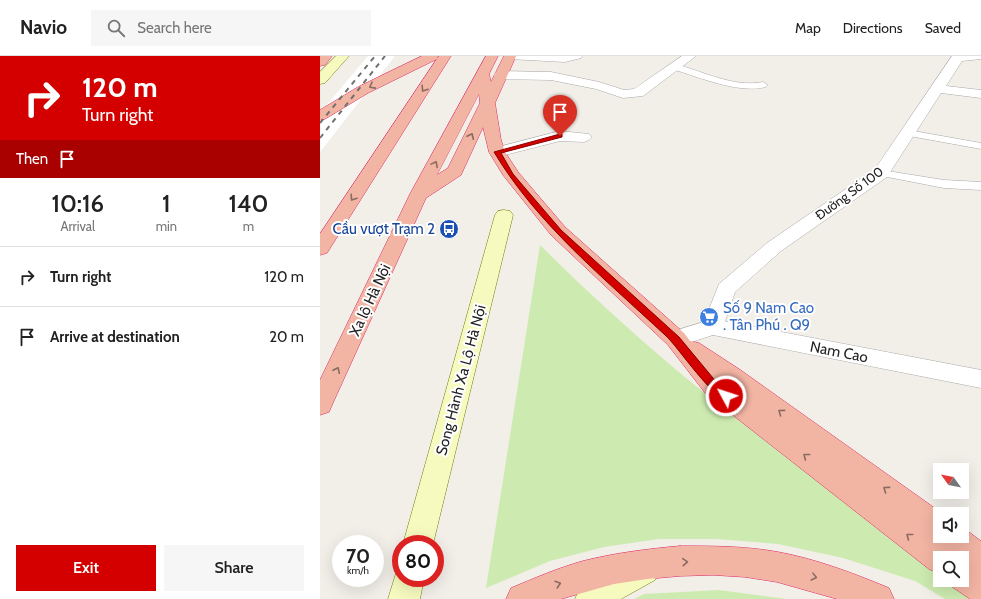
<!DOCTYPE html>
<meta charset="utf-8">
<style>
body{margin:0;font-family:Cabin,sans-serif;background:#f6f6f6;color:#222;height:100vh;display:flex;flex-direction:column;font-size:15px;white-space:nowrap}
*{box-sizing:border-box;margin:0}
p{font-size:13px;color:#767676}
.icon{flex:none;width:22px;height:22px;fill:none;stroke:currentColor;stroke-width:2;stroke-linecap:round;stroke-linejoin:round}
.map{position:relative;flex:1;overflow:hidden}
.sheet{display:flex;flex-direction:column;background:#fff;width:320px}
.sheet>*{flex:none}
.banner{background:#d40000;color:#fff;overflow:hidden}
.needle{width:26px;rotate:303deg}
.fabs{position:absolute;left:613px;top:407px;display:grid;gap:8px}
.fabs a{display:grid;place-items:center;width:36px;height:36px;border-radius:0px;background:#fff;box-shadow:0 4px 16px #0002;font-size:20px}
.speed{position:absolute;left:12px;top:479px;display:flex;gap:8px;font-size:20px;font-weight:700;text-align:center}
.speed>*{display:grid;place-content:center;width:52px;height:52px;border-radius:50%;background:#fff;box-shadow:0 4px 16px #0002;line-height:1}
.speed small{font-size:10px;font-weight:400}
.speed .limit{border:6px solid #d22;background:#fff;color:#111}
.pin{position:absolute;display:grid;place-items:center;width:34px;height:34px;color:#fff;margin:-41px -17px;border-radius:50% 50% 50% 0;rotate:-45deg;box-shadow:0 0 4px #0007}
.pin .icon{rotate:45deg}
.me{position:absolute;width:44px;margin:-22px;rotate:310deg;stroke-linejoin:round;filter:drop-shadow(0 0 3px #0008)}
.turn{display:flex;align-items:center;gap:14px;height:84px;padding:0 16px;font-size:18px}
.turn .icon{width:52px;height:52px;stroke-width:2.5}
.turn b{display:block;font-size:28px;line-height:34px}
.then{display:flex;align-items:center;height:38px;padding:0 16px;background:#0003;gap:8px;font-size:15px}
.eta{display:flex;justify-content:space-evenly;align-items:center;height:68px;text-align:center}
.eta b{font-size:24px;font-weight:600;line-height:28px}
.primary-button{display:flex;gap:8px;margin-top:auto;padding:8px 16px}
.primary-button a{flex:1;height:46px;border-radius:0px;background:#d40000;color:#fff;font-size:16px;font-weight:600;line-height:46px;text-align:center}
.primary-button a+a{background:#f6f6f6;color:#222}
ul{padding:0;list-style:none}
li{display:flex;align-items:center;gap:12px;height:60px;padding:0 16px;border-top:1px solid #e0e0e0}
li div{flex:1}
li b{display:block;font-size:15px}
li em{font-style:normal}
header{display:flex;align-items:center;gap:24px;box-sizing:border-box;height:56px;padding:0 20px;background:#fff;border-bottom:1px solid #e0e0e0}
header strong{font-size:19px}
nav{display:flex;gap:22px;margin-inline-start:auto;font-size:14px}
.search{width:280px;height:36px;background:#f6f6f6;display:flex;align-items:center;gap:10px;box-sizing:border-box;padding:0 14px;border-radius:0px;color:#767676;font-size:15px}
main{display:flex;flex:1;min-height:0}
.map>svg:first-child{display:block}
.grass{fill:#cdebb0}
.pier{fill:#fff}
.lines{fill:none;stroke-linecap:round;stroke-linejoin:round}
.service-casing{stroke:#a9a9a9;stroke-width:1}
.minor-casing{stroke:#a9a9a9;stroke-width:1}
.tertiary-casing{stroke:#a9a9a9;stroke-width:1}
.secondary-casing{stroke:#707d05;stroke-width:1}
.trunk-casing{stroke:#dc2a67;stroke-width:1}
.service{fill:#fff;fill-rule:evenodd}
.minor{fill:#fff;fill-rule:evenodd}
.tertiary{fill:#fff;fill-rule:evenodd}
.secondary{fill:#f7fabf;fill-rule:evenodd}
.trunk{fill:#f2b4a3;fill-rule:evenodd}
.rail{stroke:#707070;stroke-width:2;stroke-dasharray:5 5;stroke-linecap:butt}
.oneway{stroke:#8a6b62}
.route{fill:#d40000;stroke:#8a0000}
.labels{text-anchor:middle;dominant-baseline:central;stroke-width:4;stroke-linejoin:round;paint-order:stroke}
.far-street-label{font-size:13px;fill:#222;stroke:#fff}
.transit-label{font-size:15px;fill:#164399;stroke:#fff;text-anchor:end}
.street-label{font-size:15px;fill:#222;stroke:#fff}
.shop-label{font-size:15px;fill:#366cbe;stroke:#fff;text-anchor:start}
</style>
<header>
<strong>Navio</strong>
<div class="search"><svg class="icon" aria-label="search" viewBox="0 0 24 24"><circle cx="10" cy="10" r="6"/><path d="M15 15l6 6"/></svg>Search here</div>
<nav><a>Map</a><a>Directions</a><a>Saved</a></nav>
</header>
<main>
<section class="sheet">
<div class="banner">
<div class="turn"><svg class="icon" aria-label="right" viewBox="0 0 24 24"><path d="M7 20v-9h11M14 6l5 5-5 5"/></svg><div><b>120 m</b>Turn right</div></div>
<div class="then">Then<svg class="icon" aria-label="arrive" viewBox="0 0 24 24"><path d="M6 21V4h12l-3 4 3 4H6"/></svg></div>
</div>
<div class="eta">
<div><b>10:16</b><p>Arrival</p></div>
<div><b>1</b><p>min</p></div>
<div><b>140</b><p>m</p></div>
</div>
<ul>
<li><svg class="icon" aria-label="right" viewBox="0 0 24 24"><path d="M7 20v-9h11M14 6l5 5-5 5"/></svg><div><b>Turn right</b></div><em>120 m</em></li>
<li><svg class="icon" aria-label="arrive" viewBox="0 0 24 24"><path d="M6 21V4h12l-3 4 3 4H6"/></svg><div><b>Arrive at destination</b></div><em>20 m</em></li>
</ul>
<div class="primary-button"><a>Exit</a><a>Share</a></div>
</section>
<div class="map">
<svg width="661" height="543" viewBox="0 0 661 543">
<rect width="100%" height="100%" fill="#f2efe9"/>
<path class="grass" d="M220,189c43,43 88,84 134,123 86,71 177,136 266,202v10h14l25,19h-34l-30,-18 -72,-23 -65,-14 -62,-5h-57l-55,8 -54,14 -64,27z
M399,534l68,9h-153l10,-5z"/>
<path class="pier" d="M48,0h27l-75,96v-39z"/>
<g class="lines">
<g class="service-casing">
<path id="service" d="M185,0h77l-1,2 -16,4 -56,-3z
M355,8c27,7 59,24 88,18l5,3 -2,2c-28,7 -67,-10 -94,-18l-1,-2z
M588,74l73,13v6l-77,-14 -1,-2 1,-2z
M561,114l63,10 37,2v8l-37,-2 -67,-13 -2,-2 2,-2z"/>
</g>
<g class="minor-casing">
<path id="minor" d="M362,0h14l-53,40 -20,2 -27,-9 -45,-9 -50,-1 -5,-1 -2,-3 2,-3 5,-1 50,1 48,10 25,8 10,-1z
M632,0h29v3l-19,2 -16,25 35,4v8l-40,-5 -54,84 -106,74 -46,41 -14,41 -8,2 -8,-2 -3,-6 17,-43 48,-41 108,-74z
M240,75l29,3 3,3 -3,3 -5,2 -24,-1 -63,16 -6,-2 -2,-3 2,-3z"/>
</g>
<g class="tertiary-casing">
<path id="tertiary" d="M393,263l268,51v18l-268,-53 -37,12 -8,-2 -3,-6 3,-6z"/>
</g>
<g class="secondary-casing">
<path id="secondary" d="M16,0h13l-24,27 -5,1v-12z
M184,154l6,1 3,4 -80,329h-30l92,-329 3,-4z
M324,498l11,4 4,11 -4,11 -34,19h-46l5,-11z
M81,510v12h23l-4,21h-32l10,-32z"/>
</g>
<g class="trunk-casing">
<path id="trunk" d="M0,0h12l-7,9 -5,1z
M102,0h16l-1,3 -69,34 -43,26 -5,1v-10l38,-23z
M119,0h12l-124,197 -7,2v-21z
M166,0h12l-9,18 2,8 13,-26h12l-21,47 6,37 4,12 13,20 47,55 119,106 6,8 9,2 40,26 204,145h-3v22h22v-9l19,14v58h-11l-19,-13 -2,-6h13v-22l-8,-1 1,1h-15v16l-11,-5 -223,-175 -38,-49 -117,-110 -48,-60 -14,-23 -6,-25 -22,48 -35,23 -94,207 -3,7 -9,3v-35l90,-186zM159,38l1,9 -32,65 -11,7z
M360,490c33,0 65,0 98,6 38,7 75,21 111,36l5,11h-57l-60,-17 -32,-5 -32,-2 -33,1 -33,3 -33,5 -53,15h-55l5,-11c24,-10 47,-20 72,-27 32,-8 64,-12 97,-15z"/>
</g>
<use href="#service" class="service"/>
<use href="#minor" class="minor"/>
<use href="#tertiary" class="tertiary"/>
<use href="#secondary" class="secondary"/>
<use href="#trunk" class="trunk"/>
<path class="rail" d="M0,67l55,-67
M0,82l65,-82"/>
</g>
<defs><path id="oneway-chevron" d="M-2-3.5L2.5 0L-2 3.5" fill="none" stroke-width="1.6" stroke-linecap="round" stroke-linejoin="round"/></defs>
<g class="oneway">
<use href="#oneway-chevron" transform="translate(52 30) rotate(152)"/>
<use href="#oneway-chevron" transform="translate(104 33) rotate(123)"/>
<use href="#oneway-chevron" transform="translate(151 80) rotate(-65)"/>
<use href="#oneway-chevron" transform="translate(115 108) rotate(-62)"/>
<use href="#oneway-chevron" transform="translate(33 142) rotate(123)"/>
<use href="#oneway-chevron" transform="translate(17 314) rotate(-65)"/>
<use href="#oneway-chevron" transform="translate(461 356) rotate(-144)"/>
<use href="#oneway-chevron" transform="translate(486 400) rotate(-142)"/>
<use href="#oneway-chevron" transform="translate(566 433) rotate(-144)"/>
<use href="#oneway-chevron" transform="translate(589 480) rotate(-142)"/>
<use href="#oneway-chevron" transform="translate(365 506) rotate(-4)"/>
<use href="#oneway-chevron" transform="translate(494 521) rotate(14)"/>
<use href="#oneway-chevron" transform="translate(238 528) rotate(-17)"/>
</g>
<path class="route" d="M240,78h2v3l-61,16 12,21 48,56 118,107 39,47 14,12 -2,3c-15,5 -52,-53 -65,-64 -61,-57 -128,-111 -171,-183z"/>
<defs>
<g id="bus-disc" transform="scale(1)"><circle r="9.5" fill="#1a4fb4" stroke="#fff"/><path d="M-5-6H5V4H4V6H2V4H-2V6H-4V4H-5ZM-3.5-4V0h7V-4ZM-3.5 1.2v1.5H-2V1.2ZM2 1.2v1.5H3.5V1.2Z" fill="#fff"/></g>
<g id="supermarket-disc" transform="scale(1)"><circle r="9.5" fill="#3f7fe0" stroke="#fff"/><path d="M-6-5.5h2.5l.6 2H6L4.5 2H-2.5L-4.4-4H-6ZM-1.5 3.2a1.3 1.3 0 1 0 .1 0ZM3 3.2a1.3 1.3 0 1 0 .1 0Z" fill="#fff"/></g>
</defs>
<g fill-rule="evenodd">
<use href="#bus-disc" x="129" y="173"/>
<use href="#supermarket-disc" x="389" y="261"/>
</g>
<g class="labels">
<g class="far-street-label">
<text transform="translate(529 137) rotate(-36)">Đường Số 100</text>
</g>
<g class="transit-label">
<text x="115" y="173">Cầu vượt Trạm 2</text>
</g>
<g class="street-label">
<text transform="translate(50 244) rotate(-65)">Xa lộ Hà Nội</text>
<text transform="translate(519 296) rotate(11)">Nam Cao</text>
<text transform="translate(141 324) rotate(-75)">Song Hành Xa Lộ Hà Nội</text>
</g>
<g class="shop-label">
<text x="403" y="252">Số 9 Nam Cao<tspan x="403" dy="17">. Tân Phú . Q9</tspan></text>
</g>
</g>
</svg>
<div class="fabs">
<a><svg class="needle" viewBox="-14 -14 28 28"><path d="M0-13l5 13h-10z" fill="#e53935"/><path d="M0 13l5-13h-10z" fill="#767676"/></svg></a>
<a><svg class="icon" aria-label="sound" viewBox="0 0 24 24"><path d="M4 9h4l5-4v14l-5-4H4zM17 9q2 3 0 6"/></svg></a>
<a><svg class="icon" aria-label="search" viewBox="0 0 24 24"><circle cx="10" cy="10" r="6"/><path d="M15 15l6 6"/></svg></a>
</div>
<div class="speed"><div>70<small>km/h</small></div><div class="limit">80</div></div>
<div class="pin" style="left:240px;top:80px;background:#d93025"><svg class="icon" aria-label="arrive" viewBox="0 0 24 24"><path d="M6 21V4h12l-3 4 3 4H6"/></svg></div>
<svg class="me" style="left:406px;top:340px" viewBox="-20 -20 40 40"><circle r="17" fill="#d40000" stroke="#fff" stroke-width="3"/><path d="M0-11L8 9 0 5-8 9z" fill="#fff"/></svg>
</div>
</main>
